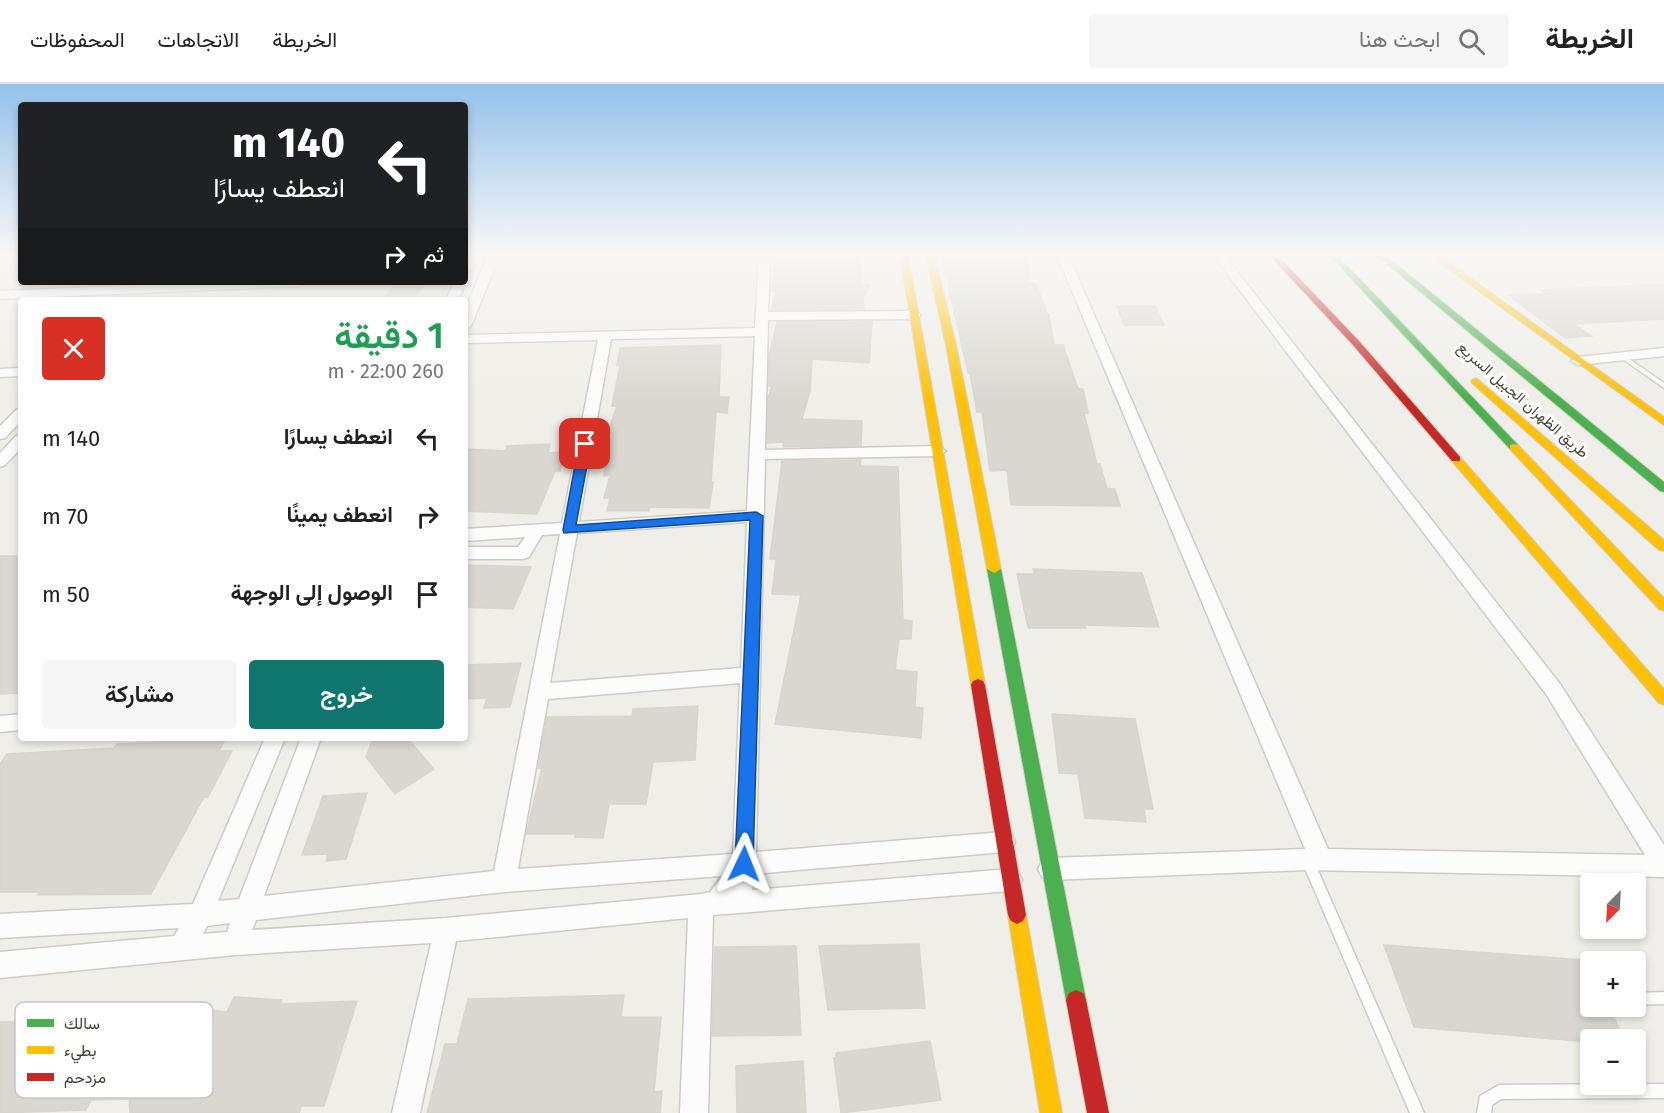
<!DOCTYPE html>
<html lang="ar">
<meta charset="utf-8">
<style>
body{margin:0;font-family:"Fira Sans",Vazirmatn,sans-serif;background:#f6f6f6;color:#222;direction:rtl;height:100vh;display:flex;flex-direction:column;font-size:22px;white-space:nowrap}
*{box-sizing:border-box;margin:0}
p{font-size:20px;color:#767676}
.icon{flex:none;width:33px;height:33px;fill:none;stroke:currentColor;stroke-width:2;stroke-linecap:round;stroke-linejoin:round}
.map{position:relative;flex:1;overflow:hidden;direction:ltr}
.side{position:absolute;left:18px;top:213px;width:450px;height:444px;display:flex;flex-direction:column;background:#fff;border-radius:6px;box-shadow:0 3px 9px #0003;direction:rtl}
.side>*{flex:none}
.hud{position:absolute;left:18px;top:18px;width:450px;height:183px;border-radius:6px;box-shadow:0 3px 9px #0003;direction:rtl;background:#202124;color:#fff;overflow:hidden}
.needle{width:39px;rotate:204deg}
.buttons{position:absolute;left:1580px;top:789px;display:grid;gap:12px}
.buttons a{display:grid;place-items:center;width:66px;height:66px;border-radius:6px;background:#fff;box-shadow:0 3px 9px #0003;font-size:30px}
.pin{position:absolute;display:grid;place-items:center;width:51px;height:51px;color:#fff;margin:-26px;border-radius:12px;box-shadow:0 3px 9px #0006}
.me{position:absolute;width:66px;margin:-33px;rotate:2deg;stroke-linejoin:round;filter:drop-shadow(0 0 4px #0008)}
.turn{display:flex;align-items:center;gap:21px;height:126px;padding:0 24px;font-size:27px}
.turn .icon{width:78px;height:78px;stroke-width:2.5}
.turn b{display:block;font-size:42px;line-height:51px}
.then{display:flex;align-items:center;height:57px;padding:0 24px;background:#0003;gap:12px;font-size:22px}
.round{display:grid;place-items:center;flex:none;width:63px;height:63px;border-radius:6px;background:#f6f6f6}
.summary{display:flex;align-items:center;justify-content:space-between;height:102px;padding:0 24px}
h1{font-size:36px;font-weight:600;line-height:45px;color:#1e9e55}
.primary-button{display:flex;gap:12px;margin-top:auto;padding:12px 24px}
.primary-button a{flex:1;height:69px;border-radius:6px;background:#0f766e;color:#fff;font-size:24px;font-weight:600;line-height:69px;text-align:center}
.primary-button a+a{background:#f6f6f6;color:#222}
ul{padding:0;list-style:none}
li{display:flex;align-items:center;gap:18px;height:78px;padding:0 24px}
li div{flex:1}
li b{display:block;font-size:22px}
li em{font-style:normal}
header{display:flex;align-items:center;gap:36px;box-sizing:border-box;height:84px;padding:0 30px;background:#fff;border-bottom:2px solid #e0e0e0}
header strong{font-size:28px}
nav{display:flex;gap:33px;margin-inline-start:auto;font-size:21px}
.search{width:420px;height:54px;background:#f6f6f6;display:flex;align-items:center;gap:15px;box-sizing:border-box;padding:0 21px;border-radius:6px;color:#767676;font-size:22px}
.map>svg:first-child{display:block}
.building{fill:#d9d7d0;stroke:#d8d5cd;stroke-width:1.5}
.lines{fill:none;stroke-linecap:round;stroke-linejoin:round}
.lane-casing{stroke:#cecbc5;stroke-width:3}
.street-casing{stroke:#cecbc5;stroke-width:3}
.fast-casing{stroke:#cfcbbe;stroke-width:2}
.slow-casing{stroke:#cfcbbe;stroke-width:2}
.jam-casing{stroke:#cfcbbe;stroke-width:2}
.lane{fill:#fdfcfc;fill-rule:evenodd}
.street{fill:#fdfcfc;fill-rule:evenodd}
.fast{fill:#4caf50;fill-rule:evenodd}
.slow{fill:#ffc107;fill-rule:evenodd}
.jam{fill:#c62828;fill-rule:evenodd}
.route{fill:#1a73e8;stroke:#114b97;stroke-width:1.5}
.labels{text-anchor:middle;dominant-baseline:central;stroke-width:6;stroke-linejoin:round;paint-order:stroke}
.far-street-label{font-size:15px;fill:#453f33;stroke:#fff}
.key{fill:#fff;stroke:#c7c5c2;stroke-width:1.5}
.key-label{font-size:16px;fill:#453f33}
</style>
<header>
<strong>الخريطة</strong>
<div class="search"><svg class="icon" aria-label="search" viewBox="0 0 24 24"><circle cx="10" cy="10" r="6"/><path d="M15 15l6 6"/></svg>ابحث هنا</div>
<nav><a>الخريطة</a><a>الاتجاهات</a><a>المحفوظات</a></nav>
</header>
<div class="map">
<svg width="1664" height="1029" viewBox="0 0 1664 1029">
<rect width="100%" height="100%" fill="#f0eee8"/>
<path class="building" d="M777,171h48l-1,3 36,1v25l11,1 -8,12 1,12 -93,1 6,-19h-6z
M941,171h52l35,5v23h8l11,31h2l5,31h9l15,44h5l5,24h-4l13,51h3l7,25h8l5,17 -109,-1 -4,-35 -17,1 -8,-59h-5l-7,-39h-2l-18,-80 -2,-17h-2z
M398,198h29l-14,16 -29,-1z
M1664,200v35l-90,5 18,12 -27,2 -57,-43 38,-1 -5,-4z
M1117,222h38l9,19h-40z
M777,238h95l-3,41 -57,-4 -2,32 -8,28 60,2 -1,25 -78,1 1,-5 -17,1 1,-45 4,-12h-3v-29z
M721,261l-2,49 1,3h9l-2,16 -11,-1 -5,70h2l-4,26 -59,-1 -1,4h-42l3,-13h-6l6,-23 -6,1 8,-42h-5l10,-28h-5l8,-41h-3l3,-17z
M550,360l-2,9 16,-1 -4,19h-5l-18,43 -72,-3v-62l41,2 1,-5z
M861,376l-1,6 38,1 5,153 9,1 -1,18h-12l-4,31 22,2 -2,35 8,1 -2,30 -146,-14 26,-129 -29,-1 4,-35h-6l12,-98z
M0,472h21v137l-21,1z
M465,481l66,2 -18,42 -48,-2z
M1033,485l109,4 17,54 -74,-2 1,3h-58l-11,-54h18z
M521,579l-11,44 -26,1 3,-10 -22,1v-34z
M698,622l-3,54 -42,2 -7,42h-37l-6,34 -28,-1 1,-3h-50l16,-66h-4l9,-51 85,-1 1,-7z
M1052,630l83,5 18,90h-9l2,13 -61,-4 -7,-44 -19,-1z
M164,654h62l-7,13h13l-24,46h-4l-53,97 -113,1 2,-3h-40v-128l7,-10 107,-6 3,-4 44,-2z
M373,654h34l27,31 -39,25 -29,-37z
M367,709l-21,66 -20,2 2,-7 -26,1 21,-59z
M919,860l6,64 -97,2 -9,-64z
M1384,861l200,15 6,11v35h18l17,34h-35v2l-176,-15z
M796,862l5,89 -89,1 3,-89z
M624,911l-3,22h40l-7,75 8,-1 -2,22h-233l18,-69h12l11,-45z
M234,913l48,3 -1,4 76,-3 -33,105h-23l-2,7h-169l-1,-14 -38,1 -5,10 -86,3v-91l59,-2 3,-5 94,-2 5,-9 66,8z
M930,957l11,59 -100,13 -7,-55h2v-5z
M803,977l3,52h-69l-1,-47z"/>
<g class="lines">
<g class="lane-casing">
<path id="lane" d="M1622,270l42,29v5l-44,-31 -1,-1z
M1307,770l4,1 2,4 111,254h-14l-109,-254 2,-4z
M1664,908v12l-29,1v-12z
M1664,1000v14l-163,1 -9,6 -1,8h-14l3,-17 19,-11z"/>
</g>
<g class="street-casing">
<path id="street" d="M466,171h12l-7,16 -6,3z
M488,171h12l-29,71 -6,4v-19z
M759,171h11l-2,57 147,-1 6,4 -6,4 -147,1 -3,130 173,-4 8,5 -8,5 -173,3 -9,393 248,-20 8,3 3,7 -3,7 -8,3 -250,22 -2,16 258,-21 8,3 4,8 -4,8 -8,3 -297,24 -5,198h-28l8,-195 -232,23 -36,172h-28l39,-170 -196,12 -235,23v-26l174,-16 5,-8 -179,10v-24l193,-10 72,-166h20l-67,163 21,-2 62,-161h20l-57,158 230,-25 66,-337 -18,1 -13,22 -6,2h-58v-12h53l7,-10 -60,4v-12l97,-6 36,-183 -133,3v-8l290,-7zM755,252l-8,175 -168,11 32,-183zM747,438l-6,146 -191,15 27,-150zM740,599l-7,171 -215,15 30,-170zM722,792l-12,16 -9,2 -255,24 -194,12 4,-10 248,-28zM230,839l-3,9 -24,2 4,-8z
M1057,171h11l260,594 317,6 -99,-161 -333,-439h11l336,429 104,161v32l-357,-7 -257,10 -8,-3 -4,-8 4,-8 8,-3 255,-9z
M465,197l1,1 -8,18h-12l8,-18z
M218,198h88l-6,4 -300,13v-8z
M1664,264v8l-86,9 -7,-4 7,-4z
M21,284v8l-21,1v-8z
M21,325v12l-16,17 -5,1v-13l16,-16z
M21,351v13l-16,17 -5,2v-14l16,-17z
M21,630v16l-21,2v-16z"/>
</g>
<g class="fast-casing">
<path id="fast" d="M1329,171h8l181,190v4h-8z
M1376,171h9l279,227v10l-4,-1z
M994,481l7,4 85,431 -3,7 -7,3 -7,-3 -3,-7 -79,-431z"/>
</g>
<g class="slow-casing">
<path id="slow" d="M900,171h8l77,430 -2,4h-10l-2,-4z
M926,171h8l22,90 45,224 -7,4 -7,-4 -41,-224z
M1429,171h9l226,162v8z
M1476,294l188,162v11l-5,-1 -187,-167 -1,-2z
M1514,360l4,1 146,153v13l-5,-2 -149,-160v-4z
M1456,372l4,1 204,232v16l-5,-2 -207,-242 -2,-2z
M1017,822l6,3 3,6 36,198h-22l-32,-198 3,-6z"/>
</g>
<g class="jam-casing">
<path id="jam" d="M1269,171h8l82,86 101,116v4h-8l-99,-116z
M978,595l5,2 2,4 41,230 -3,6 -6,3 -6,-3 -3,-6 -37,-230 2,-4z
M1076,906l7,3 3,7 23,113h-22l-21,-113 3,-7z"/>
</g>
<use href="#lane" class="lane"/>
<use href="#street" class="street"/>
<use href="#fast" class="fast"/>
<use href="#slow" class="slow"/>
<use href="#jam" class="jam"/>
</g>
<linearGradient id="sky" x2="0" y2="1"><stop stop-color="#93c1eb"/><stop offset="0.54" stop-color="#f8f7f5"/><stop offset="1" stop-color="#f8f7f5" stop-opacity="0"/></linearGradient>
<rect width="1664" height="315" fill="url(#sky)"/>
<path class="route" d="M585,356l6,4 -15,81 180,-13 7,4 -10,348 -3,6 -6,3 -6,-3 -3,-6 15,-344 -186,13 -1,-3 16,-86z"/>
<g class="labels">
<g class="far-street-label">
<text transform="translate(1523 316) rotate(41)">طريق الظهران الجبيل السريع</text>
</g>
</g>
<rect x="15" y="918" width="198" height="96" rx="9" class="key"/>
<rect x="27" y="935" width="27" height="8" fill="#4caf50"/>
<rect x="27" y="962" width="27" height="8" fill="#ffc107"/>
<rect x="27" y="989" width="27" height="8" fill="#c62828"/>
<g class="key-label">
<text x="64" y="945">سالك</text>
<text x="64" y="972">بطيء</text>
<text x="64" y="999">مزدحم</text>
</g>
</svg>
<div class="buttons">
<a><svg class="needle" viewBox="-14 -14 28 28"><path d="M0-13l5 13h-10z" fill="#e53935"/><path d="M0 13l5-13h-10z" fill="#767676"/></svg></a>
<a>+</a>
<a>−</a>
</div>
<div class="pin" style="left:585px;top:360px;background:#d93025"><svg class="icon" aria-label="arrive" viewBox="0 0 24 24"><path d="M6 21V4h12l-3 4 3 4H6"/></svg></div>
<svg class="me" style="left:744px;top:780px" viewBox="-20 -20 40 40"><path d="M0-17L14 15 0 8-14 15z" fill="#1a73e8" stroke="#fff" stroke-width="4"/></svg>
<div class="hud">
<div class="turn"><svg class="icon" aria-label="left" viewBox="0 0 24 24"><path d="M17 20v-9H6M10 6l-5 5 5 5"/></svg><div><b>140 m</b>انعطف يسارًا</div></div>
<div class="then">ثم<svg class="icon" aria-label="right" viewBox="0 0 24 24"><path d="M7 20v-9h11M14 6l5 5-5 5"/></svg></div>
</div>
<section class="side">
<div class="summary"><div><h1>1 دقيقة</h1><p>260 m · 22:00</p></div><a class="round" style="background:#d93025;color:#fff"><svg class="icon" aria-label="close" viewBox="0 0 24 24"><path d="M6 6l12 12M18 6L6 18"/></svg></a></div>
<ul>
<li><svg class="icon" aria-label="left" viewBox="0 0 24 24"><path d="M17 20v-9H6M10 6l-5 5 5 5"/></svg><div><b>انعطف يسارًا</b></div><em>140 m</em></li>
<li><svg class="icon" aria-label="right" viewBox="0 0 24 24"><path d="M7 20v-9h11M14 6l5 5-5 5"/></svg><div><b>انعطف يمينًا</b></div><em>70 m</em></li>
<li><svg class="icon" aria-label="arrive" viewBox="0 0 24 24"><path d="M6 21V4h12l-3 4 3 4H6"/></svg><div><b>الوصول إلى الوجهة</b></div><em>50 m</em></li>
</ul>
<div class="primary-button"><a>خروج</a><a>مشاركة</a></div>
</section>
</div>
